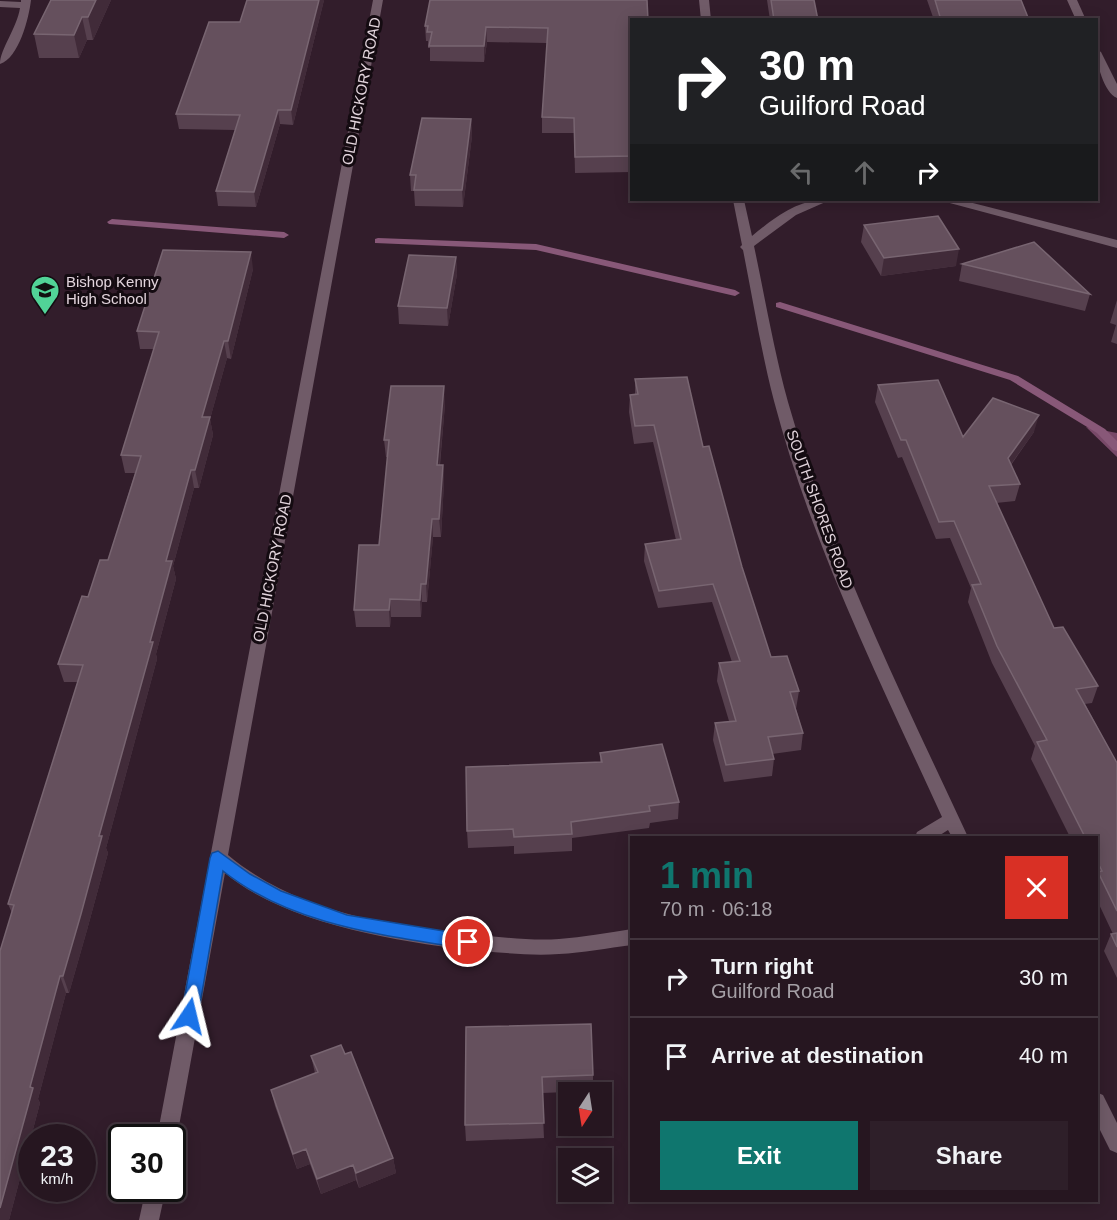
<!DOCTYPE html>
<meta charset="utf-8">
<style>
body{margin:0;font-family:Helvetica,sans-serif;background:#2e1f29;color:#f1f3f6;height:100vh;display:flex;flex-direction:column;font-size:22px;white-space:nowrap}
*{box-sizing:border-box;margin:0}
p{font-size:20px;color:#a49fa5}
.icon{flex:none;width:33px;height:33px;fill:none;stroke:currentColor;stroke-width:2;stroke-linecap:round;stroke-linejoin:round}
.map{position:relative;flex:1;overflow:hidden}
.side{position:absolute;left:630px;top:836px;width:468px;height:366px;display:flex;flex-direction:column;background:#261620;border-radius:0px;box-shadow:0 3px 15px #0003,0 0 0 2px #42353e}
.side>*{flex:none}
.top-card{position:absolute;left:630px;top:18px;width:468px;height:183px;border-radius:0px;box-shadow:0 3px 15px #0003,0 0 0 2px #42353e;background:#202124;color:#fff;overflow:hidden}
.needle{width:39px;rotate:192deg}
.tools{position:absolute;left:558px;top:1082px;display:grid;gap:12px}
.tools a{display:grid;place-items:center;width:54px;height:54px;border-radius:0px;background:#261620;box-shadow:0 3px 15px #0003,0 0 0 2px #42353e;font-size:30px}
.speed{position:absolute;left:18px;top:1124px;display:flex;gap:12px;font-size:30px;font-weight:700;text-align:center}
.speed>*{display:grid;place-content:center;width:78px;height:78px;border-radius:50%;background:#261620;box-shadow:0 3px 15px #0003,0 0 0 2px #42353e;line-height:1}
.speed small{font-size:15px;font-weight:400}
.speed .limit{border:3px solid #111;border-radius:9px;background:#fff;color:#111}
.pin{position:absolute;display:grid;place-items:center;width:51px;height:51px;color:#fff;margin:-26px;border:3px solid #fff;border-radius:50%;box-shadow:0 2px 6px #0007}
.me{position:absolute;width:66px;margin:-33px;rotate:10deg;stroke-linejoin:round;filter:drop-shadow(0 0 4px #0008)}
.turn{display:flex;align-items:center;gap:21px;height:126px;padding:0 30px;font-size:27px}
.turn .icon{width:78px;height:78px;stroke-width:2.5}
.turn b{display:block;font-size:42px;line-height:51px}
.lanes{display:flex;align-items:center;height:57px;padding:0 30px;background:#0003;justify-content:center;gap:30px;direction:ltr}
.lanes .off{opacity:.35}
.round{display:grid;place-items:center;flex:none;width:63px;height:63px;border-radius:0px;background:#2e1f29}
.overview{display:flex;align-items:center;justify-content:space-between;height:102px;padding:0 30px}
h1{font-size:36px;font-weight:800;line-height:45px;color:#0f766e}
.action{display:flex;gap:12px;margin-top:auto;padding:12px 30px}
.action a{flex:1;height:69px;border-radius:0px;background:#0f766e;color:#fff;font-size:24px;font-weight:800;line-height:69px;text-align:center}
.action a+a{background:#2e1f29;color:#f1f3f6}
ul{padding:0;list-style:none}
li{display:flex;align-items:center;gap:18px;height:78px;padding:0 30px;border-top:2px solid #42353e}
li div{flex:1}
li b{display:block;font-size:22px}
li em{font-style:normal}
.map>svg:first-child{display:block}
.forest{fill:#784968}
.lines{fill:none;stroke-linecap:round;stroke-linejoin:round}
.stream{fill:#885878;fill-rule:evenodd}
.minor{fill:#705b68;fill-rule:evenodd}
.wall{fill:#56404e}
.shaded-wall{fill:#412b39}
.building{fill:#65505d;stroke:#786571;stroke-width:1.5}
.route{fill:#1a73e8;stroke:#114b97;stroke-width:1.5}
.labels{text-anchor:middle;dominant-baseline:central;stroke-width:6;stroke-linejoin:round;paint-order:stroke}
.street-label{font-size:15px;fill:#e2d4dc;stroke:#140b11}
.poi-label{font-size:15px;fill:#e2d4dc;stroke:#140b11;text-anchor:start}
</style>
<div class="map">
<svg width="1117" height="1220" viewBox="0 0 1117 1220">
<rect width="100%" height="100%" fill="#321d2b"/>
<path class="forest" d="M1086,427l31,6v24z"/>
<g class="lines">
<path class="stream" d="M112,219l172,13 5,3 -5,3 -175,-14 -2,-2z
M378,238l158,6 199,46 5,3 -5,3 -199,-46 -161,-7v-4z
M780,302l238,74 87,53 12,12v10l-4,-1 -16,-17 -87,-53 -234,-73v-4z"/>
<path class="minor" d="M21,0h10c-2,18 -12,58 -31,64 0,-15 17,-36 20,-56l-20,-1v-6l21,1z
M373,0h10l-155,855c68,57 163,72 249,80 26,2 55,6 82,4 24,-2 48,-6 73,-10v16c-25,3 -49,8 -73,9 -26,2 -53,-1 -78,-3 -78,-8 -196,-27 -256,-78l-48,264 -5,7v-7h-15z
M699,0h10l2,20h-10z
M1067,0h10l9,20h-10z
M1096,49l5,3 16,32v14c-13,-5 -21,-36 -21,-49z
M733,200h11l8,36c22,-18 48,-39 78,-36l-34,15 -42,31c11,52 20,105 34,156 43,151 114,293 180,435h-16l-4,-7 -11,7h-22l2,-5 25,-15c-62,-136 -130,-271 -168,-416 -13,-50 -21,-101 -31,-151l-3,-3 2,-2z
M944,200h17l156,40v8l-171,-46z
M1096,1092l7,3 14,28v30l-7,-3 -14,-28z
M146,1188h20l-7,32h-20z"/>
</g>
<path class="wall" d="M51,0h60l-18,40h-6l-8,18h-40l-5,-24z
M324,0l-31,125 -13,-1 -24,83 -38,-1 -2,-15 19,-61 -56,-1 -3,-15z
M767,0h47l4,20h-48z
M927,0h94l8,20h-95z
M632,20v152l-57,1 -1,-40h-32v-16l5,-74 -60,-1 -3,20 -54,-1v-13h-2v-7h-2l-1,-15z
M471,119l1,17 -9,71 -48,-1 -1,-15h-3l-1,-16z
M864,225l92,41 -75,10 -20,-34z
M456,257l1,17 -9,52 -49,-2 -1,-18z
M962,264l128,30 -5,17 -126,-30z
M253,269l-22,90 -4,-1 -17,61 3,16 -14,53h-5l-21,78 3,13 -20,75 1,5 -51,189 2,5 -21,77 -18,63h-3l-28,106 2,4 -31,117h-9l12,-307 -4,-9 70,-222h-14l-6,-18 30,-67 20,-37 27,-87h-10l-4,-18 33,-106h-14l-3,-18z
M1117,300v44l-6,-2 5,-17 -6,-2z
M635,379l68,68 68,210 28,34 -3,18 7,24 -2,17 -29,4 2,5 -2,17 -48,6 -11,-42 2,-17 14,-2 -12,-40 2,-18 13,-1 -20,-60 -54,6 -14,-47 1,-17 31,-4 -23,-98 -19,2 -5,-32 1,-17h5z
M878,385l85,52 71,-5 -23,33 9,19 -5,17 -19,2 58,125 44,58 -6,17 -7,1 32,59v215l-13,-27 7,-17h2l-17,-36v-61h-26l-39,-78 4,-13 -43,-83 -24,-61 3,-14 -21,-50 -14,1 -34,-82 -4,1 -23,-56z
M445,404l-5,61h3l1,17 -3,55h-8l-6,65h-5l-1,15h-30l-1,10h-34l-2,-17 25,-65 9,-88h-2l-2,-17z
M600,753l79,49 -1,17 -28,4 -1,5 -77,10v13l-58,3v-8l-46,2 -1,-17 133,-69z
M466,1027l127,48v16l-51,2 2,45 -78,3 -1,-16z
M311,1056l82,102 3,15 -37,15 -3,-8 -35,14 -11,-30 -13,5 -22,-63 -4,-16 44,-17z"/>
<path class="shaded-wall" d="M96,0h15l-18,40 -5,-23z
M319,0h5l-31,125 -2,-15z
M82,17l5,23 -8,18 -5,-23z
M486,27l1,15 -3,20v-16z
M278,110l2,14 -24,83 -2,-15z
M471,119l1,17 -9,71 -1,-17z
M959,249l-3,17 -75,10 3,-18z
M251,252l2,17 -22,90 -3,-18z
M456,257l1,17 -9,52 -1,-18z
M224,341l3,17 -17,61 3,16 -14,53 -4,-18 7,-53z
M444,386l1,18 -7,78 -1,-17z
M1039,415l-5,17 -31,43 5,-17z
M443,465l1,17 -3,55 -2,-18z
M191,470l3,18 -21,78 3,13 -20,75 1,5 -51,189 2,5 -21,77 -18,63 -6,-17 87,-334 16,-81z
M432,519l1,18 -6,65 -1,-18z
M421,584l1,18 -1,15 -1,-17z
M390,599l1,18 -1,10 -1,-17z
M60,976l6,17 -28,106 2,4 -31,117h-9v-12l30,-121z
M306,1149l4,15 -13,5 -4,-15z
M393,1158l3,15 -37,15 -3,-15z
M353,1165l3,15 -35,14 -4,-15z"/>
<path class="building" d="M51,0h45l-8,17h-6l-8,18 -40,-1z
M247,0h72l-28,110h-13l-24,82 -38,-1 24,-76 -64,-1 33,-92h31z
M430,0h217l1,20h-16v136l-57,1 -1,-39 -32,-1 6,-89 -62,-1 -2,19h-55l3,-14h-5l1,-6h-3z
M771,0h43l4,20h-44z
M935,0h86l8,20h-88z
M422,118l49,1 -9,71h-48l2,-15h-6z
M938,216l21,33 -75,9 -20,-33z
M1034,242l56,52 -128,-30z
M163,250l88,2 -23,89h-4l-22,76h8l-15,53h-4l-25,91h6l-22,81h3l-54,194h3l-21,78 -18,62h-3l-30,111 3,1 -33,120v-257l14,-46 -6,-1 75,-239 -25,-1 24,-68 6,1 12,-37h8l33,-104 -20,-1 38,-123 -22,-1z
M409,255l47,2 -9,51 -49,-2z
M687,377l16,70 6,-1 33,121 29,90 16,-1 12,35 -9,1 13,41 -35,4 6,22 -48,6 -11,-42 21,-2 -17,-58 21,-2 -27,-77 -54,7 -14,-47 36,-5 -27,-114 -19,1 -5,-31 8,-1 -3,-15z
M938,380l25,57 30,-39 46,17 -31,43 12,26 -31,2 65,142 9,-1 35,59 -22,3 41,74v148l-19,-39 4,-1 -6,-12v-22h-11l-48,-95 10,-2 -50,-94 -25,-61 9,-1 -27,-63 -15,1 -33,-82h-5l-23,-55z
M391,386h53l-7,79h6l-4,54h-7l-6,65h-5l-1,16 -30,-1 -1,11h-35l5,-65h20l10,-105h-5z
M662,744l17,58 -30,4 1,5 -79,11 1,12 -58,3 -1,-8 -46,2 -1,-64 136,-5 -2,-9z
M1117,933v14l-6,-13z
M591,1024l2,51 -51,2 2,46 -79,2 1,-98z
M341,1045l4,9 6,-2 42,106 -37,15 -3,-8 -36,14 -11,-30 -13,5 -22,-64 47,-18 -7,-16z"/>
<path class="route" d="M218,851l32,23 31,17 66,24 121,20 6,2 2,5 -2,5 -6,2c-84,-14 -176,-23 -245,-78l-25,145 -3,6 -6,2 -6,-2 -2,-6 29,-158 2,-5z"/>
<defs>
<g id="school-pin" transform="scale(1.5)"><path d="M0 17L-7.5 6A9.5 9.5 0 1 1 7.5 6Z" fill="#51d397" stroke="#140b11"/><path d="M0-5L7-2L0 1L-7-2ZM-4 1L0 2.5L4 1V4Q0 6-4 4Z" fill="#111"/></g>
</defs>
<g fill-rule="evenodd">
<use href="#school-pin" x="45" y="290"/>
</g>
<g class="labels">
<g class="street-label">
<text transform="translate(361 91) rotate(-79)">OLD HICKORY ROAD</text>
<text transform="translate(820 509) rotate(70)">SOUTH SHORES ROAD</text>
<text transform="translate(272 568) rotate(-79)">OLD HICKORY ROAD</text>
</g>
<g class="poi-label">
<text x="66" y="281">Bishop Kenny<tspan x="66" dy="17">High School</tspan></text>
</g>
</g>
</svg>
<div class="tools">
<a><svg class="needle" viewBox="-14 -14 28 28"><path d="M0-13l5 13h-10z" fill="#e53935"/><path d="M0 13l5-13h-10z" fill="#a49fa5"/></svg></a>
<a><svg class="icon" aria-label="layers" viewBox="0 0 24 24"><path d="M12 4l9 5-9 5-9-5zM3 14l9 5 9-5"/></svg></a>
</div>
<div class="speed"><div>23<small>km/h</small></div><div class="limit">30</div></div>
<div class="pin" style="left:468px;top:942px;background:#d93025"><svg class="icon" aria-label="arrive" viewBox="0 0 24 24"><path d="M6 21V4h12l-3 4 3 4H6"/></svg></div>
<svg class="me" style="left:189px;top:1016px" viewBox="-20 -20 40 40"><path d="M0-17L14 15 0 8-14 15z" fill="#1a73e8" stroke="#fff" stroke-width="4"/></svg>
<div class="top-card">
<div class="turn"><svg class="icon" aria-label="right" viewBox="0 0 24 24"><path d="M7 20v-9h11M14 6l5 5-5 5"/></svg><div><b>30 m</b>Guilford Road</div></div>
<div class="lanes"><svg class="icon off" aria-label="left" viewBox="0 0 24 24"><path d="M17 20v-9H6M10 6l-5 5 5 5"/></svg><svg class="icon off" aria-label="ahead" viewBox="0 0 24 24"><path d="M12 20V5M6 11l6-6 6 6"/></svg><svg class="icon" aria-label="right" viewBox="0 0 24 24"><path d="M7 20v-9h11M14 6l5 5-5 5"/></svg></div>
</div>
<section class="side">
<div class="overview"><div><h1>1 min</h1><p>70 m · 06:18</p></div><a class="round" style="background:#d93025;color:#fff"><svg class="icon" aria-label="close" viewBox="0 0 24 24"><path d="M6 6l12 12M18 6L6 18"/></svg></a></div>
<ul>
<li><svg class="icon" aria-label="right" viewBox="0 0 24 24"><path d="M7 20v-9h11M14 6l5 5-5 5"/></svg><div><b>Turn right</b><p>Guilford Road</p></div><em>30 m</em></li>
<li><svg class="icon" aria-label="arrive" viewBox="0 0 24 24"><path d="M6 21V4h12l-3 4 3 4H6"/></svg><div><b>Arrive at destination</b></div><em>40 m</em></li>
</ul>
<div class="action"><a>Exit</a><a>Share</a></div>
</section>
</div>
